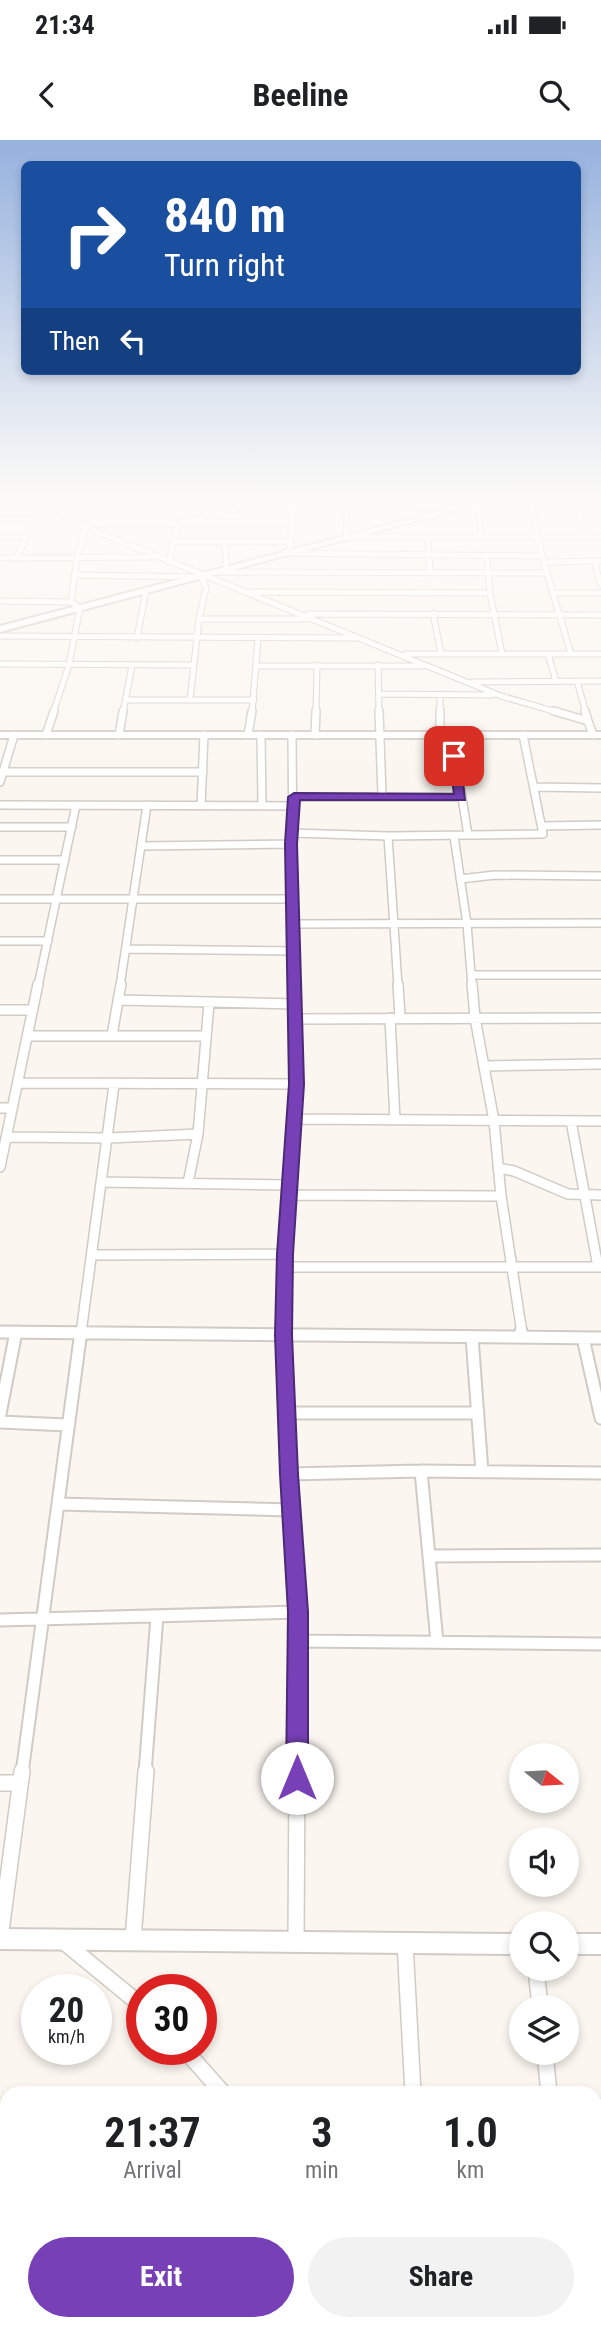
<!DOCTYPE html>
<style>
body{margin:0;font-family:"Roboto Condensed",sans-serif;background:#f2f2f2;color:#202124;height:100vh;display:flex;flex-direction:column;font-size:26px;white-space:nowrap}
*{box-sizing:border-box;margin:0}
p{font-size:23px;color:#757577}
.icon{flex:none;width:38px;height:38px;fill:none;stroke:currentColor;stroke-width:2;stroke-linecap:round;stroke-linejoin:round}
.map{position:relative;flex:1;overflow:hidden}
.sheet{position:absolute;left:0px;top:1946px;width:602px;height:245px;display:flex;flex-direction:column;background:#fff;border-radius:21px 21px 0 0;box-shadow:0 4px 10px #0003}
.sheet>*{flex:none}
.banner{position:absolute;left:21px;top:21px;width:560px;height:214px;border-radius:10px;box-shadow:0 4px 10px #0003;background:#1a4fa0;color:#fff;overflow:hidden}
.needle{width:46px;rotate:108deg}
.tools{position:absolute;left:509px;top:1603px;display:grid;gap:14px}
.tools a{display:grid;place-items:center;width:70px;height:70px;border-radius:50%;background:#fff;box-shadow:0 4px 10px #0003;font-size:35px}
.speed{position:absolute;left:21px;top:1834px;display:flex;gap:14px;font-size:35px;font-weight:700;text-align:center}
.speed>*{display:grid;place-content:center;width:91px;height:91px;border-radius:50%;background:#fff;box-shadow:0 4px 10px #0003;line-height:1}
.speed small{font-size:18px;font-weight:400}
.speed .limit{border:10px solid #d22;background:#fff;color:#111}
.pin{position:absolute;display:grid;place-items:center;width:60px;height:60px;color:#fff;margin:-30px;border-radius:14px;box-shadow:0 4px 10px #0006}
.me{position:absolute;width:77px;margin:-38px;rotate:0deg;stroke-linejoin:round;filter:drop-shadow(0 0 5px #0008)}
.turn{display:flex;align-items:center;gap:24px;height:147px;padding:0 28px;font-size:32px}
.turn .icon{width:91px;height:91px;stroke-width:2.5}
.turn b{display:block;font-size:49px;line-height:60px}
.then{display:flex;align-items:center;height:66px;padding:0 28px;background:#0003;gap:14px;font-size:26px}
.eta{display:flex;justify-content:space-evenly;align-items:center;height:119px;text-align:center}
.eta b{font-size:42px;font-weight:700;line-height:49px}
.button{display:flex;gap:14px;margin-top:auto;padding:14px 28px}
.button a{flex:1;height:80px;border-radius:42px;background:#7740b7;color:#fff;font-size:28px;font-weight:700;line-height:80px;text-align:center}
.button a+a{background:#f2f2f2;color:#202124}
.status{display:flex;justify-content:space-between;align-items:center;height:49px;padding:0 35px;background:#fff;direction:ltr}
.status svg{height:19px;fill:currentColor}
header{display:flex;justify-content:space-between;align-items:center;height:91px;padding:0 28px;background:#fff;font-size:32px;font-weight:700}
.map>svg:first-child{display:block}
.lines{fill:none;stroke-linecap:round;stroke-linejoin:round}
.street-far4-casing{stroke:#d0cbc5;stroke-width:7}
.street-far3-casing{stroke:#d0cbc5;stroke-width:10}
.street-far2-casing{stroke:#d0cbc5;stroke-width:12}
.street-far1-casing{stroke:#d0cbc5;stroke-width:15}
.street-casing{stroke:#d0cbc5;stroke-width:18}
.secondary-casing{stroke:#d0cbc5;stroke-width:4}
.street-far4{stroke:#fff;stroke-width:5}
.street-far3{stroke:#fff;stroke-width:7}
.street-far2{stroke:#fff;stroke-width:9}
.street-far1{stroke:#fff;stroke-width:11}
.street{stroke:#fff;stroke-width:15}
.secondary{fill:#fff;fill-rule:evenodd}
.route{fill:#7740b7;stroke:#4d2a77;stroke-width:2}
</style>
<div class="status"><b>21:34</b><svg viewBox="0 0 49 12"><path d="M0 12V9h3v3zM5 12V6h3v6zM10 12V3h3v9zM15 12V0h3v12zM26 1h20v11H26zM47 4h2v5h-2z"/></svg></div>
<header><svg class="icon" aria-label="back" viewBox="0 0 24 24"><path d="M15 5l-7 7 7 7"/></svg>Beeline<svg class="icon" aria-label="search" viewBox="0 0 24 24"><circle cx="10" cy="10" r="6"/><path d="M15 15l6 6"/></svg></header>
<div class="map">
<svg width="601" height="2191" viewBox="0 0 601 2191">
<rect width="100%" height="100%" fill="#fbf6f0"/>
<g class="lines">
<g class="street-far4-casing">
<path id="street-far4" d="M16,357l45,15 15,11h215
M529,357l13,59 29,98
M574,357l12,40
M0,358h18
M530,358l32,-1
M61,363l233,-2
M477,363l5,35
M295,367l161,1
M0,379h36l7,-12
M76,383l425,173 59,17
M0,397h25
M351,397h250
M346,398l1,-41
M428,398l2,35
M173,402h117
M225,402l1,27
M290,408l4,-48
M284,413l258,3
M487,416l3,37 12,61
M0,418l153,-1
M16,418l20,-39
M169,421l9,-38 73,-18
M594,421l7,24
M543,422l58,-1
M214,432l332,1
M74,435l122,2
M252,452l238,1
M552,453h49
M0,461l71,1 9,6 -11,57 -16,48
M71,462l6,-44 9,-31
M433,473l8,41
M308,474l293,1
M199,479h108
M0,496l356,2
M137,498l9,-48
M406,514h195
M548,514l8,27
M0,524l193,1
M378,525l1,48
M257,526h164
M577,541l9,32
M472,542l129,-1
M380,554l113,1
M440,554v19
M127,560h127
M190,560l9,-81 7,-31 -5,-12
M123,573l9,-48
M252,573l6,-75
M316,573l1,-48"/>
</g>
<g class="street-far3-casing">
<path id="street-far3" d="M379,571l3,85
M440,571v24
M554,571l34,10 5,14
M585,571l3,10
M46,595l8,-24
M119,595l4,-24
M248,595l4,-24
M261,595l1,71
M292,595l2,251
M315,595l1,-24
M452,595l16,100
M0,632h203
M0,642l14,-47
M535,647l66,1
M294,657h167
M0,665l293,1
M201,666l3,-71
M542,686l59,-1
M0,687h72
M292,693l96,3 155,-2 -20,-99
M388,696l10,150
M454,696l13,88 5,62
M142,706l149,-2
M0,720h65
M460,739l35,-4 106,1
M0,759h292
M294,784l307,-1
M0,801h48
M127,809l169,2
M472,835h129
M38,846l38,-181
M120,846l27,-181"/>
</g>
<g class="street-far2-casing">
<path id="street-far2" d="M398,844l2,33
M472,844l3,34 19,103 7,75 21,137
M119,860l176,4
M0,870h33
M390,878l5,102
M296,879l305,-1
M112,895l9,-51
M28,896h178
M485,926l116,-2
M18,943l278,1
M0,968h12
M295,979l306,2
M571,981l27,146
M7,997l102,1 89,-4
M0,1027l38,-183
M498,1028l16,3 54,23 33,1
M102,1042l187,3
M188,1043l10,-49 11,-131
M289,1055l212,1
M93,1115l192,-1
M286,1127h315
M0,1192l82,1
M81,1193l33,-248
M284,1193l1,-79 11,-170 -2,-100"/>
</g>
<g class="street-far1-casing">
<path id="street-far1" d="M284,1191l5,143 9,138 -1,161
M521,1191l1,5
M0,1192l601,6
M472,1197l10,135
M583,1198l18,80
M286,1273h192
M0,1274l16,-82
M0,1282l67,3
M421,1331l16,171
M289,1334l132,-3 180,2
M58,1364l233,6
M431,1416l170,-1
M0,1480l298,-8
M298,1501l303,3
M22,1633l59,-442
M145,1633l12,-157"/>
</g>
<g class="street-casing">
<path id="street" d="M0,1643h20
M0,1799l22,-168
M133,1800l13,-169
M64,1802l78,64
M296,1802l1,-171
M405,1803l8,150
M536,1829l4,38
M184,1909l39,44
M545,1913l4,40
M595,2011h6
M95,2184l1,7
M429,2184v7"/>
</g>
<g class="secondary-casing">
<path id="secondary" d="M493,357h13l-506,135v-6z
M0,592h601v6h-601z
M0,1789l522,5v20l-522,-5z
M567,1794h34v20h-34z"/>
</g>
<use href="#street-far4" class="street-far4"/>
<use href="#street-far3" class="street-far3"/>
<use href="#street-far2" class="street-far2"/>
<use href="#street-far1" class="street-far1"/>
<use href="#street" class="street"/>
<use href="#secondary" class="secondary"/>
</g>
<linearGradient id="sky" x2="0" y2="1"><stop stop-color="#96b2de"/><stop offset="0.54" stop-color="#fdfbf8"/><stop offset="1" stop-color="#fdfbf8" stop-opacity="0"/></linearGradient>
<rect width="601" height="664" fill="url(#sky)"/>
<path class="route" d="M454,613l6,3 5,44h-165l-3,44 7,240 -11,170 -1,81 6,139 10,138v166l-4,7 -7,3 -8,-3 -3,-7 2,-166 -8,-138 -5,-139 2,-81 12,-170 -4,-240 3,-47 6,-4 160,1 -5,-38z"/>
</svg>
<div class="tools">
<a><svg class="needle" viewBox="-14 -14 28 28"><path d="M0-13l5 13h-10z" fill="#e53935"/><path d="M0 13l5-13h-10z" fill="#757577"/></svg></a>
<a><svg class="icon" aria-label="sound" viewBox="0 0 24 24"><path d="M4 9h4l5-4v14l-5-4H4zM17 9q2 3 0 6"/></svg></a>
<a><svg class="icon" aria-label="search" viewBox="0 0 24 24"><circle cx="10" cy="10" r="6"/><path d="M15 15l6 6"/></svg></a>
<a><svg class="icon" aria-label="layers" viewBox="0 0 24 24"><path d="M12 4l9 5-9 5-9-5zM3 14l9 5 9-5"/></svg></a>
</div>
<div class="speed"><div>20<small>km/h</small></div><div class="limit">30</div></div>
<div class="pin" style="left:454px;top:616px;background:#d93025"><svg class="icon" aria-label="arrive" viewBox="0 0 24 24"><path d="M6 21V4h12l-3 4 3 4H6"/></svg></div>
<svg class="me" style="left:297px;top:1638px" viewBox="-20 -20 40 40"><circle r="19" fill="#fff"/><path d="M0-13L10 11 0 6-10 11z" fill="#7740b7"/></svg>
<div class="banner">
<div class="turn"><svg class="icon" aria-label="right" viewBox="0 0 24 24"><path d="M7 20v-9h11M14 6l5 5-5 5"/></svg><div><b>840 m</b>Turn right</div></div>
<div class="then">Then<svg class="icon" aria-label="left" viewBox="0 0 24 24"><path d="M17 20v-9H6M10 6l-5 5 5 5"/></svg></div>
</div>
<section class="sheet">
<div class="eta">
<div><b>21:37</b><p>Arrival</p></div>
<div><b>3</b><p>min</p></div>
<div><b>1.0</b><p>km</p></div>
</div>
<div class="button"><a>Exit</a><a>Share</a></div>
</section>
</div>
